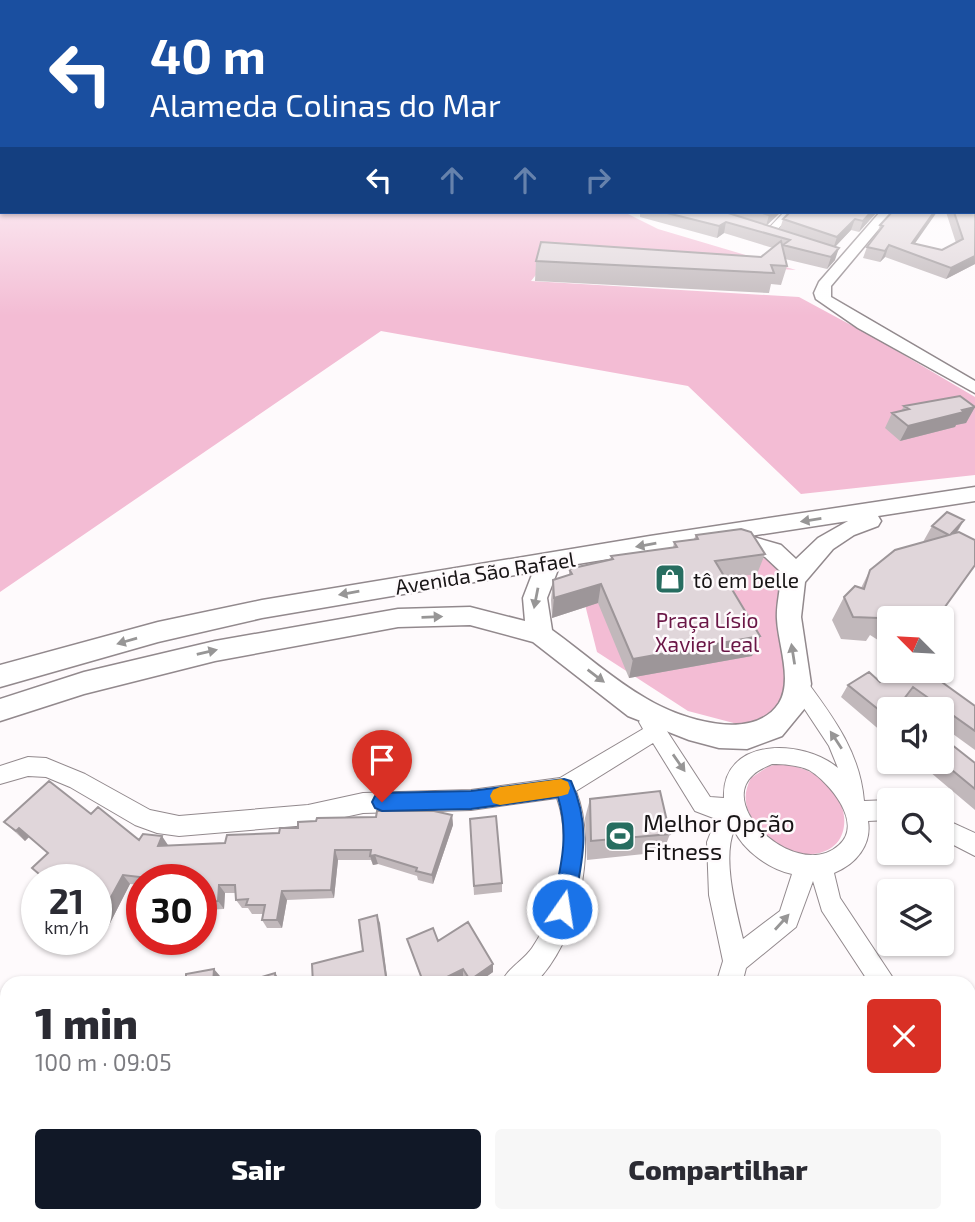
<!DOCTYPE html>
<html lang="pt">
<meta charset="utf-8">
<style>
body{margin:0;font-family:"Exo 2",sans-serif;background:#f7f7f7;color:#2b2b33;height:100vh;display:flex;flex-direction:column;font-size:26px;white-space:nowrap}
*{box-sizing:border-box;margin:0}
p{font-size:23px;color:#7c7c81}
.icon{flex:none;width:38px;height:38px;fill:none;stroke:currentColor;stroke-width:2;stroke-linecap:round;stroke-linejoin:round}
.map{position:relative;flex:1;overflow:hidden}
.details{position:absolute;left:0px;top:976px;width:976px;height:247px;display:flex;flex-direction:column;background:#fff;border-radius:21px 21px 0 0;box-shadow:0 2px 5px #0004}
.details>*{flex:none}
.top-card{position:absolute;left:0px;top:0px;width:976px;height:214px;box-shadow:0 2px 5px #0004;background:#1a4fa0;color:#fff;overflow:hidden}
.needle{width:46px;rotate:294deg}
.buttons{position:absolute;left:877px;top:606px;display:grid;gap:14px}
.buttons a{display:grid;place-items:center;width:77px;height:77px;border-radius:7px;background:#fff;box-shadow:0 2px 5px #0004;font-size:35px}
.speed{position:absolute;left:21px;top:864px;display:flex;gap:14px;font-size:35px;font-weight:700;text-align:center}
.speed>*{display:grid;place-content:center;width:91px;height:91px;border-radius:50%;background:#fff;box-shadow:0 2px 5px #0004;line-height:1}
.speed small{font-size:18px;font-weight:400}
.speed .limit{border:10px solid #d22;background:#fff;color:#111}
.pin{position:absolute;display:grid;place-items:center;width:60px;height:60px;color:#fff;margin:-72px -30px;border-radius:50% 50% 50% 0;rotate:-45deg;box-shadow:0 0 7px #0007}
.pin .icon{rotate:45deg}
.me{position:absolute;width:77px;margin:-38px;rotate:13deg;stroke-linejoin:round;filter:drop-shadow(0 0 5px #0008)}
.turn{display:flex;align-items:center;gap:24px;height:147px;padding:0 35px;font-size:32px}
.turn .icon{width:91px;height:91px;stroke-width:2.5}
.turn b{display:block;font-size:49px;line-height:60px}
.lanes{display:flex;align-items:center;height:66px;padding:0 35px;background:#0003;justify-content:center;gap:35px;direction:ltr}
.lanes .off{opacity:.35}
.round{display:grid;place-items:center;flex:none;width:74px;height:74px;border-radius:7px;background:#f7f7f7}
.summary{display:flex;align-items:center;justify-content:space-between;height:119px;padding:0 35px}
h1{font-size:42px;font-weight:800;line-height:52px}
.cta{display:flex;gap:14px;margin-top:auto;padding:14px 35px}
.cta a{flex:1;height:80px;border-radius:7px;background:#111827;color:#fff;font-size:28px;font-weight:800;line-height:80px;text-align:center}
.cta a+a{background:#f7f7f7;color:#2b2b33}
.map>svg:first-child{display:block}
.green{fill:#f3bcd4}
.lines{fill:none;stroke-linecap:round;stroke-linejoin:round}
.street-casing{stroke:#92898d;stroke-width:2}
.secondary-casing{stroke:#92898d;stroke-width:3}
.street{fill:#fff;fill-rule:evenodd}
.secondary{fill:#fff;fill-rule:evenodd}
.wall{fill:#c1b8bb}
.shaded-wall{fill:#9d9699}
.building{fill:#e0d6da;stroke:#9d9699;stroke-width:2}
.oneway{fill:#979696}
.route{fill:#1a73e8;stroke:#114b97;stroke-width:2}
.slow{fill:#f59e0b}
.labels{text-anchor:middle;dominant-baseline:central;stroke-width:5;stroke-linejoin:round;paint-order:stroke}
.street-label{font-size:21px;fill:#181516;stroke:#fefafc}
.poi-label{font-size:21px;fill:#181516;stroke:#fefafc;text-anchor:start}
.park-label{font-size:21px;fill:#6a1646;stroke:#fefafc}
.near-poi-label{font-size:24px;fill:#181516;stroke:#fefafc;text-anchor:start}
</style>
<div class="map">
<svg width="975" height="1222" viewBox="0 0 975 1222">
<rect width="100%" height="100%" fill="#fefafc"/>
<path class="green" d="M0,145l2,67h622l34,17 138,41 -245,-14 -20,25 268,16 76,41 100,59v78l-174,19 -113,-108 -307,-55 -381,261z
M730,551l37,8 17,11 -1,91 3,23 -10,31 -31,11 -57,-15 -91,-59 -20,-79z
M781,764c19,2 35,8 48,22 23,22 22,65 -16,68 -11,1 -22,-1 -31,-7 -10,-6 -19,-10 -25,-20 -11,-17 -16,-30 -6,-49l18,-12z"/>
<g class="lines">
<g class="street-casing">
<path id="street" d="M784,212h10l-21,22h-6v-4z
M798,676l7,3c28,38 55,73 59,122l25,-1v20l-21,1c4,24 -12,43 -34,52l6,25 57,86h-27l-48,-73 -9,-30 -17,46 -50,41 -4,16h-26l7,-23 -14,-66 -2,-53 9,-23 -21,-8 -42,-68 -77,48c22,56 3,150 -42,193h-33c5,-15 22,-23 31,-36 28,-41 41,-104 25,-150l-86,12 -108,3 -55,12 -129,11 -22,-3 -22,-8 -65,-38 -24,-10 -18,-1 -28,8v-18l28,-9 18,1 39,16 65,36 29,6 129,-11 55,-12 108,-3 89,-12 83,-49 -4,-7 3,-6c11,-4 14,1 21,9l47,72 14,1c-3,-61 79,-60 114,-30l-9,-22 -41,-62 3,-5zM772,764c11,0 26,1 37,6 20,12 55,53 30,75 -40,37 -123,-37 -86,-70 5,-5 13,-8 19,-11zM734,830c10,21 35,39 58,44l-12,37 -37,28c-7,-30 -21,-80 -9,-109z
M942,818l33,15v23l-33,-17z
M970,1080l5,2v34l-5,-2z
M7,1094v28l-7,3v-28z
M350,1216h39l-2,6h-39z
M619,1216h31l-2,6h-31z"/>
</g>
<g class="secondary-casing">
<path id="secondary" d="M880,212h13l-62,74v11l144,84v12l-117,-65 -42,-29 -2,-6 5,-11z
M975,487v14l-97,15 3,5 -3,5 -24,9 -21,14 -28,33 -4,35 10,67 -6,24 -23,28 -35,13 -28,-1 -30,-8 -61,-24 -95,-74 -63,-17 -72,2 -183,34 -131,33 -84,27v-22l84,-27 131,-31 183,-32 72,-2 55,14 -2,-23 10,-26 -271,46 -104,24 -158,45v-22l158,-43 104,-22 388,-64zM848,521l-30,17 -22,21 -15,-14 -31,-9zM719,541l46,16 15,14c2,16 -4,31 -3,48 1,25 16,61 2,84 -26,40 -99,16 -132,-4 -34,-19 -64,-47 -95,-69l-5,-32 12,-31z"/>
</g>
<use href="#street" class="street"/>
<use href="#secondary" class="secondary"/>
</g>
<path class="wall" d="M975,163v101l-29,15 -61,-22 -5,5 -17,-4 4,-11 10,-13 3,-9 12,-13 22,32 28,6 14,-7 -10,-31h29z
M637,212h144l-14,13 13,4 3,-10 7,-7h87l-18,20 -8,-2 -16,17v13l-8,9 -42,-10 2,7 -6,19 -10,-1 -2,9 -234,-12 1,-20 225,-4 12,-9 -49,-15 -7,5 -77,-21v-4z
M904,406l71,1 -9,16 -10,2 -1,2 -55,14 -15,-13 7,-15 9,-2z
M964,520l-7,13 -19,85h-49v29l-19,-12 -4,6 -25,-2 -9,-19 12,-23 17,-9 9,-18 53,-28 9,-16z
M696,535l69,19 -8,20 -31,4 34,58 -8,20 -123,22 -31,-75 -46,15 -1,-18 2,-20 16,-5v-6l42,-9v-4l62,-8 1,-6 20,-3z
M897,670l78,36v44l-33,-24v-17h-25l-13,-10 -15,10v29l-48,-41 7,-12 32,-3z
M917,761h25l33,2v47z
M590,799l80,35 -7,18 -76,8 -2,-42z
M91,814l48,26 29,6 57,-3 54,-10 19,-5 154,-13 1,10 -20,59 -15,-4 -1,-4 -39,-12 -5,1 -2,-5h-33l-4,38 -47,2 -5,28h-15l-5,-8 1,-6h-11l-4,-6h-6l-6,-8v-7h-11l-1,16 -22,1 -1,6v-36h-59v5l-12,-1 -22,43 -12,-6v-41l-48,-27 -19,-16 -4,4 -21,-19z
M470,819l32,64v9l-28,3z
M407,939l31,2 55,23v8l-17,12h-8l-5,-8 -14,8h-26z"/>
<path class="shaded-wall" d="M772,212h9l-15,14 3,-11z
M871,212h6l-18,20 4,-11z
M934,212h3l-28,40 3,-9z
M855,219l-4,11 -18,19 4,-12z
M726,222l-2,11 -7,5 2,-12z
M889,245l-4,12 -5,5 5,-11z
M839,248l-4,12 -8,9 4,-12z
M975,256v8l-29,15 5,-11z
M975,407l-9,16 -10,2 -1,2 -55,14 8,-15z
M964,520l-14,23 1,-9z
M601,584l-3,19 -46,15 2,-20z
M760,636l-8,20 -123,22 4,-19z
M452,815l1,10 -20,59 -1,-9z
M19,828l10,9 -4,4 -9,-10z
M162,836l6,9 -10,1z
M335,850l3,10 -4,38 -3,-8z
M375,855l3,9 -5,1 -3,-9z
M123,875l7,9 -22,43 -9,-8z
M219,885l6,8 -1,16 -6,-8z
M282,891l5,9 -5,28 -5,-8z
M377,915l3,8 8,61h-1z
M493,964v8l-17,12h-6v-4z
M214,969l6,7v8h-7z
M463,969v7l-14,8h-16z
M275,973l5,7v4h-4z
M7,1073v9l-7,2v-9z
M0,1129h2l4,64 -6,3z
M75,1216h15l1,6h-15z"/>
<path class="building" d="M975,163v93l-24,12 -62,-23 -4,6 -18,-4 16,-21 -3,-1 12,-13h42l-22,31 30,7 21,-11 -9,-27h21z
M663,212h62l114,36 -8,9 -48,-12 7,-5 -64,-18 -7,4z
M759,212h13l-3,3z
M790,212h81l-8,9 -8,-2 -18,18 -54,-18z
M781,241l6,25 -16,-1 3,8 -238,-12 5,-19 220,15z
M960,396l15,11 -13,3 2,2 -56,14 -16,-13 17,-4 -5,-3z
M947,512l17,8 -13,14 8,-2 16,8v25l-38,53h-46l-8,-5 -4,5 -26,-1 -9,-20 11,-11 9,3 6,-19 25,-20 54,-15 -17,-9z
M741,529l10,3 14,22 -50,7 45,75 -127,23 -32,-75 -47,14 -1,-18 19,-6 -3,-5 44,-10 -2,-3 66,-9 -3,-5 24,-3 -2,-4z
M897,670h28l50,36v25l-62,-44 -13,17 6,5h-17v9l-41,-33 21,-13 11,10z
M942,737l33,26v26l-34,-28z
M49,781l42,33 7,-7 41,33 4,-6 19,2 -4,10 67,-3 2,-8 52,-2 1,-5h18v-6l18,-1 1,-3 59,-1 1,-6h57l18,4 -20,60 -16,-4 1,-3 -42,-13 -5,1 1,-6h-36l-4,40 -49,1 -5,29h-15l3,-15h-19l2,-6 -12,1 -1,-15h-16l-1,16 -17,1v-22h-36l-42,-5 -24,44 -3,-2v-37h-50l-14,-12 16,-15 -29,-25 -3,3 -12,-9z
M660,791l10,43 -79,7 -1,-42z
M496,816l6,67 -28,3 -4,-67z
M377,915l10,69h-74l-1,-20 51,-13 -4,-31z
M468,922l25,42 -23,16 -7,-11 -30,15h-9l-17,-45 26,-11 5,13z
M214,969l-1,15h-27v-10z
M275,973l1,11h-35v-1z
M7,1017v56l-7,2v-56z
M32,1216h43l1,6h-56z"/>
<defs><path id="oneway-solid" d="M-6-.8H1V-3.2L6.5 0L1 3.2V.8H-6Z" transform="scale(1.75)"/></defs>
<g class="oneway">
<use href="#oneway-solid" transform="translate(811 520) rotate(171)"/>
<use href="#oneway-solid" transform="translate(646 545) rotate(170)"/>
<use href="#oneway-solid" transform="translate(349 593) rotate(170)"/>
<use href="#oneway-solid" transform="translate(536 598) rotate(101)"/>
<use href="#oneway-solid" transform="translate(432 617) rotate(-2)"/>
<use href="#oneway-solid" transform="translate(127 641) rotate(164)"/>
<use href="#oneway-solid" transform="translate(207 652) rotate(-13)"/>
<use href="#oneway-solid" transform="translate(793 654) rotate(-99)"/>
<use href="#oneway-solid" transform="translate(596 676) rotate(37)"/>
<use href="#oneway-solid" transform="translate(836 740) rotate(-123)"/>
<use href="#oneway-solid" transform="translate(679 763) rotate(55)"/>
<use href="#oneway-solid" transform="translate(782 922) rotate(-48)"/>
</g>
<linearGradient id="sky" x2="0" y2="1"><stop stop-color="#6cb5cd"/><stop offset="0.46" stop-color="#fffdfe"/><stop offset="1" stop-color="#fffdfe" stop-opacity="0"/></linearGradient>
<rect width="975" height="316" fill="url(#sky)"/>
<path class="route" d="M564,779l7,2c21,46 11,81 2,128l-3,8 -8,3 -7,-3 -3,-8c8,-40 18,-72 6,-112l-87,12 -89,2 -7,-3 -3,-6 3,-6 7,-3 89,-2z"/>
<path class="slow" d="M561,779l7,3 2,6 -2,6 -7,2 -61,9 -7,-2 -3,-7 3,-6 7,-3z"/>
<defs>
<g id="shop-square" transform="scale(1.575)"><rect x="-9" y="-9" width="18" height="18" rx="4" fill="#276d60" stroke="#fefafc"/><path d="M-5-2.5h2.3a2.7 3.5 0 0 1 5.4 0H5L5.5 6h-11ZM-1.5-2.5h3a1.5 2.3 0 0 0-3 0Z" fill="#fff"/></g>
<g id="stadium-square" transform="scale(1.575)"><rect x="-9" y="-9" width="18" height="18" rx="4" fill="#276d60" stroke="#fefafc"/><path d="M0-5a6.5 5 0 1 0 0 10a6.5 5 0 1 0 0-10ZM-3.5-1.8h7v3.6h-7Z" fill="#fff"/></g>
</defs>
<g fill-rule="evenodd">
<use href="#shop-square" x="670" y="579"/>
<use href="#stadium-square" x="620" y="836"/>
</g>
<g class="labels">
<g class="street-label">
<text transform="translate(485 572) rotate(-9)">Avenida São Rafael</text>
</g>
<g class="poi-label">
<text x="693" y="579">tô em belle</text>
</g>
<g class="park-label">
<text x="707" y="619">Praça Lísio<tspan x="707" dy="24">Xavier Leal</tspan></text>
</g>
<g class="near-poi-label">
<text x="643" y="822">Melhor Opção<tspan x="643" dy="28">Fitness</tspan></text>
</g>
</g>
</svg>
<div class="buttons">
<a><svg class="needle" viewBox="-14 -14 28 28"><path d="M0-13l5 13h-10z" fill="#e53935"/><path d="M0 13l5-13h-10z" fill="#7c7c81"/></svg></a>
<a><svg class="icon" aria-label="sound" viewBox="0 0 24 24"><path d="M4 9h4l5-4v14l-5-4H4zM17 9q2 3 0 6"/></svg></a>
<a><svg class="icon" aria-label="search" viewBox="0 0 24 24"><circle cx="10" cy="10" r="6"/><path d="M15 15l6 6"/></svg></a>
<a><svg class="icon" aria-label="layers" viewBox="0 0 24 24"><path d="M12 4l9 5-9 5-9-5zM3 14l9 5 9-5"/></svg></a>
</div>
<div class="speed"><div>21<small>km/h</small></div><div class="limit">30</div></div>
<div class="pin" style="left:382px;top:802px;background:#d93025"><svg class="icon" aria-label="arrive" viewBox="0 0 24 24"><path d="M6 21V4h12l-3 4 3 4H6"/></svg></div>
<svg class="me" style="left:562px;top:909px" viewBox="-20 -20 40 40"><circle r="17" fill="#1a73e8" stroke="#fff" stroke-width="3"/><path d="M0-11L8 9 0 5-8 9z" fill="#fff"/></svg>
<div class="top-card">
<div class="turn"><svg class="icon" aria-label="left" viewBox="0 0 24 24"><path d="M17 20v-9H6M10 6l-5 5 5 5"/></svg><div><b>40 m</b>Alameda Colinas do Mar</div></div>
<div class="lanes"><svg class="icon" aria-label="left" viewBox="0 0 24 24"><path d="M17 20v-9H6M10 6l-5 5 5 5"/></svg><svg class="icon off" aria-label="ahead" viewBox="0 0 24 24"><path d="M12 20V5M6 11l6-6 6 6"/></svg><svg class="icon off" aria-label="ahead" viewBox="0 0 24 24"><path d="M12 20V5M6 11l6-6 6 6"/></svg><svg class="icon off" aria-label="right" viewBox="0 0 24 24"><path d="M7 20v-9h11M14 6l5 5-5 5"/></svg></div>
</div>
<section class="details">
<div class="summary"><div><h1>1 min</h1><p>100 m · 09:05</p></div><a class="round" style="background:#d93025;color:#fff"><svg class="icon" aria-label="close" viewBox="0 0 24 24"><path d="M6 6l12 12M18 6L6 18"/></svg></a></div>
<div class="cta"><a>Sair</a><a>Compartilhar</a></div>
</section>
</div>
